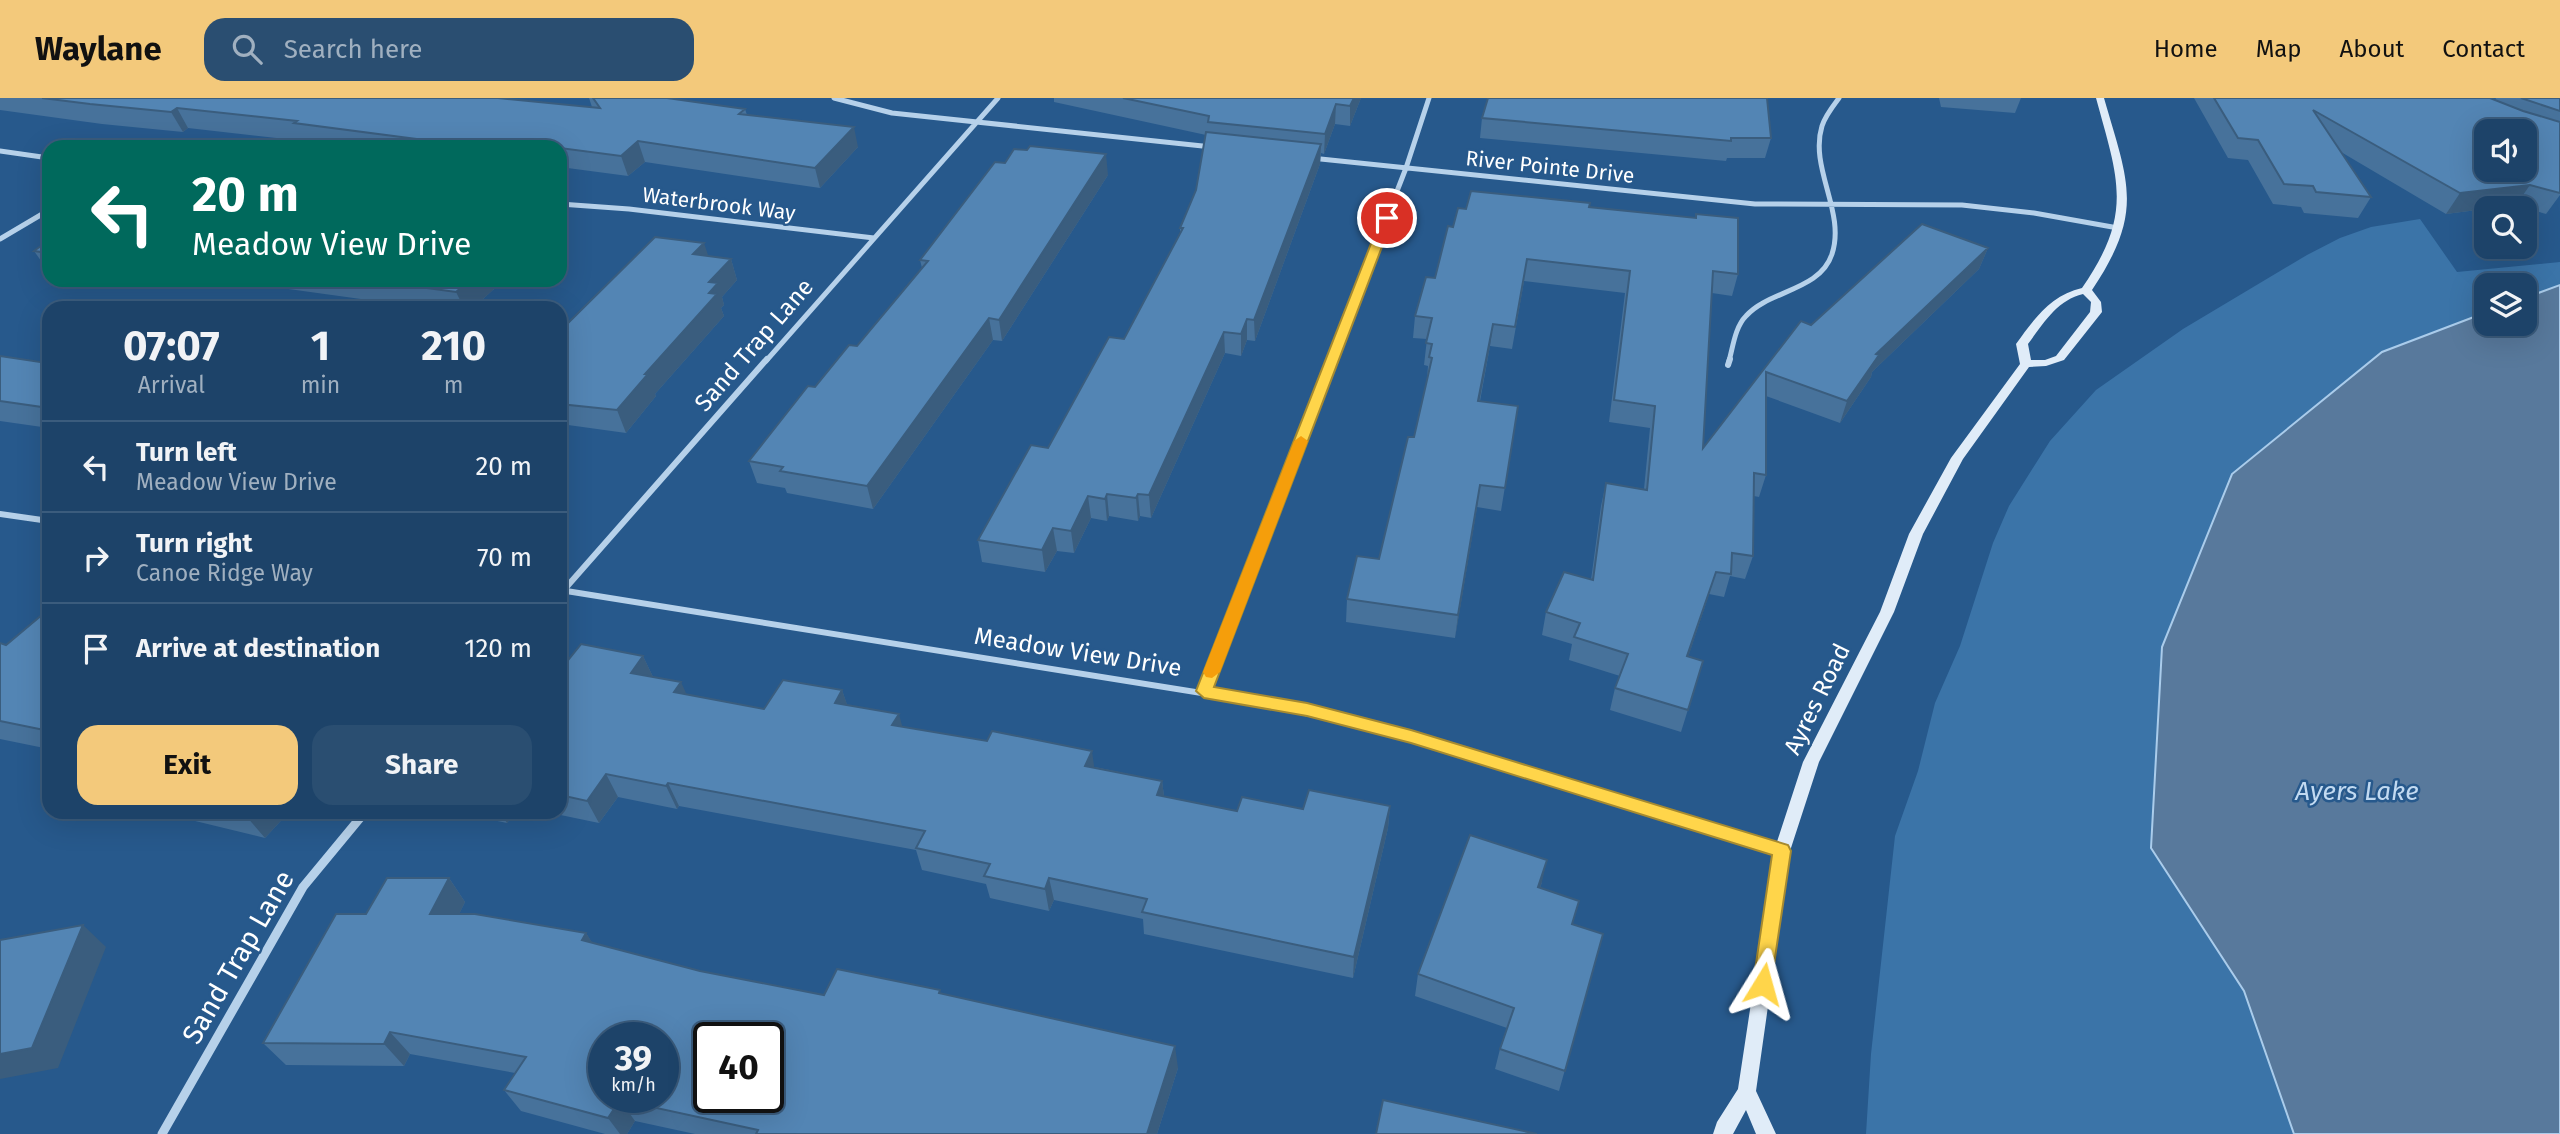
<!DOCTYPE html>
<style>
body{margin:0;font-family:"Fira Sans",sans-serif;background:#2a4e71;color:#f1f3f6;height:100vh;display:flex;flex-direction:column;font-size:26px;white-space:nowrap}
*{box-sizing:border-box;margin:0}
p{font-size:23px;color:#a0b0c0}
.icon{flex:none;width:38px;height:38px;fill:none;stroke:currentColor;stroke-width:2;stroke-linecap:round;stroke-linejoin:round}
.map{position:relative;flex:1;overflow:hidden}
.panel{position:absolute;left:42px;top:203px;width:525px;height:518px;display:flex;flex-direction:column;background:#1d4369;border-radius:21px;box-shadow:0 7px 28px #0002,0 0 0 2px #3b5c7d}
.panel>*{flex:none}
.guide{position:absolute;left:42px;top:42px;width:525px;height:147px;border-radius:21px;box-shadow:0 7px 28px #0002,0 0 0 2px #3b5c7d;background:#00695c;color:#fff;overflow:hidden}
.controls{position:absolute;left:2474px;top:21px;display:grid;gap:14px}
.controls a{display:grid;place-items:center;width:63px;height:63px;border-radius:14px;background:#1d4369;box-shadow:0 7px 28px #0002,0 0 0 2px #3b5c7d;font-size:35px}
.speed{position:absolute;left:588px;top:924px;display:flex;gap:14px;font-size:35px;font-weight:700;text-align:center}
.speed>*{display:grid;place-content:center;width:91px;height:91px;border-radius:50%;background:#1d4369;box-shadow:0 7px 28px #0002,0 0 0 2px #3b5c7d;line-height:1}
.speed small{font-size:18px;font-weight:400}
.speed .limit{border:4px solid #111;border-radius:10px;background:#fff;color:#111}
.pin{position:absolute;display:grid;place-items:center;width:60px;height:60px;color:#fff;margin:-30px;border:4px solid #fff;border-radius:50%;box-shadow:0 2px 7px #0007}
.me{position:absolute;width:77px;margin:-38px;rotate:8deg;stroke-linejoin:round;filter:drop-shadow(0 0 5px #0008)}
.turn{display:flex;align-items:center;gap:24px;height:147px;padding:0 35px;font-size:32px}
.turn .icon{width:91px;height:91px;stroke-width:2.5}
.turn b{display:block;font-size:49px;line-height:60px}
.eta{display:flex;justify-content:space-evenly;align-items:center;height:119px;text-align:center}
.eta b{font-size:42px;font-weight:700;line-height:49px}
.button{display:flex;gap:14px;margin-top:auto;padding:14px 35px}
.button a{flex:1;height:80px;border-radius:21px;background:#f3c97b;color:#111;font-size:28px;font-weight:700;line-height:80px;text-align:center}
.button a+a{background:#2a4e71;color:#f1f3f6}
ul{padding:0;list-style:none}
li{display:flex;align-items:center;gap:21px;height:91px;padding:0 35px;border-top:2px solid #3b5c7d}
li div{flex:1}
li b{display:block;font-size:26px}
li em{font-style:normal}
header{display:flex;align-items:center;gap:42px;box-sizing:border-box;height:98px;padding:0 35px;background:#f3c97b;color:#111}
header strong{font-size:33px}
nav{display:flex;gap:38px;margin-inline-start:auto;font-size:24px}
.search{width:490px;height:63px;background:#2a4e71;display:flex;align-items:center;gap:18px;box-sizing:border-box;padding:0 24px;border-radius:21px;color:#a0b0c0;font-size:26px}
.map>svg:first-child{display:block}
.green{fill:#3b74a8}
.water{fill:#58799c;stroke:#aacceb;stroke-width:2}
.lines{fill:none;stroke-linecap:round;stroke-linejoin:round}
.street-far2{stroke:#b6d1ea;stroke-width:5}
.street-far1{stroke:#b6d1ea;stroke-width:6}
.street{stroke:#b6d1ea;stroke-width:9}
.secondary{fill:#e0ecf8;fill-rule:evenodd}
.wall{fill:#47729b}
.shaded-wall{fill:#3a5d7e}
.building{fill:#5385b4;stroke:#3a5d7e;stroke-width:2;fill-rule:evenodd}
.route{fill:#ffd54a;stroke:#a68a30;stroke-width:2}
.slow{fill:#f59e0b}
.labels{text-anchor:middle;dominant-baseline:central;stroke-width:5;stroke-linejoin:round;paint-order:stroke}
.far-street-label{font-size:21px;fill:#fff;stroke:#27598c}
.street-label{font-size:24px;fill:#fff;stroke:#27598c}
.water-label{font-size:26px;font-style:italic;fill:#c2daf1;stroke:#27598c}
.near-street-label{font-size:28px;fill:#fff;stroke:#27598c}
</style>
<header>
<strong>Waylane</strong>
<div class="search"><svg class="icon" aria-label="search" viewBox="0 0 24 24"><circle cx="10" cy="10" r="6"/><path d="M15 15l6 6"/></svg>Search here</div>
<nav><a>Home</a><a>Map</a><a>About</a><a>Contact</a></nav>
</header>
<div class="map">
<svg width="2560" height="1036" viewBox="0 0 2560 1036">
<rect width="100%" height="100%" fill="#27598c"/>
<path class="green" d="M2420,121l37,53 103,-10v23l-35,13v-13h-38v27l-105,40 -231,496 93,143 50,143h-428l5,-80 24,-218 23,-65 17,-68 25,-57 33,-103 16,-37 41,-65 46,-51 87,-61 124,-74 33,-17 31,-11z"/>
<path class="water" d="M2560,187v849h-266l-50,-143 -93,-143 11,-201 70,-173 150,-122 105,-40v12h38v-26z"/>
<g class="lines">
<path class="street-far2" d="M834,0l58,15 320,34
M0,53l49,7
M1311,60l444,46 207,1 72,8 84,15
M560,106l69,5 245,29
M0,141l49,-29
M766,263l232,-263
M1331,263l75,-193 23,-70
M1729,263c4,-14 6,-34 17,-45 23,-26 74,-25 86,-62 14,-42 -23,-86 -10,-128 3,-10 11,-20 17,-28"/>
<path class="street-far1" d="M1728,267l2,-6
M0,416l49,7
M560,492l679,109
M563,493l204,-232
M1204,593l128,-332"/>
<path class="street" d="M1228,599c189,31 371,97 553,154
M162,1036l141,-247 62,-75"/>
<path class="secondary" d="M2096,0h8c24,84 41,113 -12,192l9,12 1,10 -38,48 -18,6 -17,1 -66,92 -40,75 -29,78 -75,150 -29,89 -34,240 20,43h-20l-10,-24 -13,24h-20l4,-12 21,-33 36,-238 29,-89 77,-150 29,-78 42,-76 69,-94 -4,-20c18,-25 35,-49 66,-56 52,-75 36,-109 14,-190zM2083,196l8,8 -1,10 -34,44 -11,4h-14l-3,-16c15,-20 29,-44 55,-50z"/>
</g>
<path class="wall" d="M0,0h498l94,9 -3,-9h78l78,11 2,6 111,32 -38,41 -175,-26 -17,14 -68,-9v-20h-229l-27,-3 -1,-3 -115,-13 -5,4 -81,-8 -102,-14z
M1054,0h307l-11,28 -15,-2 -11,30 -3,-1 -1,11 -65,177 -8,-1 -6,16 -16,-3 -74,165 -11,-2 -2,5 -29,-5 -2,5 -16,-3 -17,35 -17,-2 -12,21 -63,-10 -4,-22 70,-92 76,-109 56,-105v-6l16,-38 10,-55 -152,-33z
M1939,0h82l-6,15 -74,-6z
M2194,0h296l5,2 1,-2h64v97l-14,19 -30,-9 -70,9 -105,-62 30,45 -13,21 -54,-5 -3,-6 -28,-3 -25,-44 -20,-2z
M1482,20l289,20 -6,20h-38l-1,3 -246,-23z
M1108,77l-106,166 -9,-1 -120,169 -86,-16 -2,-5 -28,-5 -8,-22 66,-74 42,-41 65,-78 -2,-8z
M1589,109l106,11 1,-4 42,60 -6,22 -20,-3 -9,155 98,-127 10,4 177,-77 -9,21 -107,103 -1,5 -31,46 -74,-27v79l-7,22 -5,-1 -1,60 -8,23 -15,-3 -6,21 -15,-3 -21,63 15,4 -22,71 -71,-22 5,-22 5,-12 -51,-16 3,-16 -30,-9 4,-23 45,-32 10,-74 5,-23 38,6 6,-61 -41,-6 16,-129 -101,-12 -12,68 -22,-3 -10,55 38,5 -17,105 -24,-4 -22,131 -109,-16 1,-23 32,-40 35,-122 13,-58 1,-13 -4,-1 3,-26 -14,-1 2,-22 20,-38 18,-51 13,-18z
M49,142v32l-15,-21z
M708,158l23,3 6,21 -15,17 2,8 -3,3 3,8 -69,78 1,2 -30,37 -58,-8 -8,9v-103z
M111,182h65l2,9z
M223,182h281l-31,28h-47z
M49,257v73l-49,-7v-65l40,6z
M49,511v140l-49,-10v-96l6,2z
M643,558l10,21 34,18 77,14 78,-19 5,15 55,22 260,54 2,15 73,15 153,-5 -2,22 -35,150 -209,-44 -1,-15 -89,-19 -5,11 -59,-13 -4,-14 -64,-14 -6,-20 -237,-44 -2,3 -59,-12 -19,26 -53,-11h14v-142z
M158,714h131l-24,26z
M454,714h62l-9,11z
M449,780l16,24 -6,12 127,19 6,10 108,28 124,24 117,-2 237,75 -21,66h-462l-60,-13 -8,13h-22l-84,-23 -17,-21 11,-17 -105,-19 -6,12 -118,-1 -23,-22 103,-129z
M1542,784l-2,6 33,36 30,10 -44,157 -64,-22 5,-20 7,-21 -92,-32 3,-22z"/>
<path class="shaded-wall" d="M1354,0h7l-11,28v-20z
M1336,6l-1,20 -11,30 1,-20z
M177,10l11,20 -5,4 -12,-20z
M854,29l4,20 -38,41 -5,-20z
M638,43l7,21 -17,14 -7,-20z
M1321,46l-1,20 -65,177 -1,-21z
M1106,56l2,21 -106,166 -3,-21z
M2530,87l-14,20 -70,9 14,-21z
M704,145l7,21 -18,-10z
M1988,150l-9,21 -107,103 -1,5 -31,46 7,-22 29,-47z
M731,161l6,21 -15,17 2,8 -3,3 3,8 -69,78 1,2 -30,37 -9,-23 92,-117v-11z
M172,182h4l2,9z
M470,182h34l-31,28h-9l-8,-16z
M989,220l4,22 -120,169 -6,-23z
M1247,221v21l-6,16v-22z
M1493,226l-3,22 -15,77 3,-22z
M1224,234l1,21 -74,165 -2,-23z
M560,310l8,17 -8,9z
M1480,387l-3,22 -22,131 3,-23z
M1107,396l2,22 -2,5 -2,-22z
M1138,396l2,22 -2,5 -2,-23z
M1088,398l3,22 -17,35 -3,-22z
M1053,430l4,23 -12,21 -3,-22z
M1716,474l-7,22 -28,85 6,-23z
M643,558l11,23 -23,-6z
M681,584l10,22 -17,-12z
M842,592l8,23 -15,-10z
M899,616l6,23 -13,-12z
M1092,653l3,22 -10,-7z
M606,676l12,23 -19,26 -12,-22z
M1162,683l3,22 -8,-8z
M668,685l11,23 -2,3 -11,-23z
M1390,708l-2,22 -35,150 1,-21z
M250,714h39l-24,26 -19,-22z
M500,714h16l-9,11z
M1547,762l-5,22 -9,27 5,-22z
M449,780l16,24 -17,35 -18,-23z
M1049,780l5,22 -5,11 -4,-22z
M83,827l23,22 -48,121 -58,11v-25z
M586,835l15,23 -19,-16z
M390,934l20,22 -6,12 -20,-22z
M1175,948l3,22 -21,66h-10z
M620,1002l15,21 -8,13h-7l-12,-16z"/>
<path class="building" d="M42,0h456l102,10 -7,-10h74l78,11 -6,5 115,13 -39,41 -177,-27 -17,15 -99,-13 -5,4 -34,-4 -5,4 -184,-24 3,-2 -120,-13 -6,4 -81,-8z
M1123,0h231l-4,8 -14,-2 -11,30 -117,-12 1,-6z
M1488,0h279l4,40h-40v3l-249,-23z
M2214,0h276l33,13 37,11v71l-30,-8 -70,8 -147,-83 58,87 -55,-5 -3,-6 -29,-2 -26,-44 -20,-2zM2487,33h38v39h-38z
M2521,0h39v13z
M1206,34l115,12 -67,176 -7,-1 -6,15 -17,-2 -75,163 -11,-1 -2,4 -29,-4 -2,5 -17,-3 -17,35 -18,-3 -11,22 -64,-10 53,-95 17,3 61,-111 15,2 59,-111h-3l16,-38z
M1030,48l76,8 -107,166 -10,-2 -122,168 -87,-15 3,-4 -34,-6 59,-75 7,1 34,-42 8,1 71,-85 -8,-1 75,-98 10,1 9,-14 13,1z
M1471,93l119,12 -1,4 107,11v-4l42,4v56l-25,-3 -10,177 98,-127 10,4 111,-101 66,24 -112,106 3,1 -32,46 -81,-29v103l-12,-2 -1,83 -21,-3 -1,21 -15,-2 -29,84 16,5 -15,49 -73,-22 13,-34 -54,-17 6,-14 -34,-11 18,-40 29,8 13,-97 41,7 8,-84 -41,-6 16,-129 -103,-12 -12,68 -22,-3 -15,77 40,5 -13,82 -25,-3 -22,130 -111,-16 10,-43 22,3 29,-122h6l18,-79 -3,-1 3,-13 -6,-1 6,-25 -17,-2 11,-39 9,1 13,-52 5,1 5,-19 8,1z
M655,139l49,6 -11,11 38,5 -22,23 9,1 -9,10 8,1 -72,80h3l-31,36 -57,-6v-73z
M49,142v13l-15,-2z
M368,182h102l-14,12z
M49,257v53l-49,-7v-45l40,6z
M49,511v122l-49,-10v-78l6,2z
M581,546l62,12 -12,17 50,9 -7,10 90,17 19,-29 59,10 -7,13 64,11 -7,11 95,16 5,-10 100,20 -7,15 77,15 -5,14 80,16 5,-14 61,12 6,-19 81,16 -36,151 -212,-45 5,-13 -98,-21 -4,11 -61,-13 6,-12 -74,-16 9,-17 -257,-48 -2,3 -60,-12 -19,27 -27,-6v-125z
M230,714h20l-4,4z
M1470,737l77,25 -9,27 41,14 -7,23 31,10 -38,137 -65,-22 14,-41 -96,-34z
M387,780h62l-19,36h45l111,19 -4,7 118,31 124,24 13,-26 103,21 -1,3 236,53 -28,88h-391l2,-4 -138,-30 -12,18 -104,-28 22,-33 -136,-25 -6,12 -121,-1 73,-129h30zM604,940h59v59h-59zM709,940h59v59h-59z
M83,827l-51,123 -32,6v-114z
M1383,1002l154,34h-161z"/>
<path class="route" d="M1387,116l6,4 -179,469 93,16 104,27 377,115 3,6 -21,140 -7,2 -7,-2 -3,-7 19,-129 -361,-112 -104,-27 -103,-18 -8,-7 185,-473z"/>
<path class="slow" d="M1301,338l7,5 -88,231 -8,6 -6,-1 -3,-5 91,-231z"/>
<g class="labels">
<g class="far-street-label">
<text transform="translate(1550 69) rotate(6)">River Pointe Drive</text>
<text transform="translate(719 106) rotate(7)">Waterbrook Way</text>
</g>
<g class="street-label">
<text transform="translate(754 247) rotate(-49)">Sand Trap Lane</text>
<text transform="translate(1078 554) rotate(9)">Meadow View Drive</text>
<text transform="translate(1817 601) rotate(-64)">Ayres Road</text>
</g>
<g class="water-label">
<text x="2357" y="693">Ayers Lake</text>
</g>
<g class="near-street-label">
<text transform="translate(238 859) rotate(-60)">Sand Trap Lane</text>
</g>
</g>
</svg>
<div class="controls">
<a><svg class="icon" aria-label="sound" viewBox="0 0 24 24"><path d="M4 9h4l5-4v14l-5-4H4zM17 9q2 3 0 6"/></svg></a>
<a><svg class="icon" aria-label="search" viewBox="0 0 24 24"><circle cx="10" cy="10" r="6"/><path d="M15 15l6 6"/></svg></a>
<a><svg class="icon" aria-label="layers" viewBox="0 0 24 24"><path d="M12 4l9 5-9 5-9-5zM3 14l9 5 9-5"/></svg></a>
</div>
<div class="speed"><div>39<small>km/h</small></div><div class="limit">40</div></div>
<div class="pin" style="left:1387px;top:120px;background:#d93025"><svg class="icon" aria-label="arrive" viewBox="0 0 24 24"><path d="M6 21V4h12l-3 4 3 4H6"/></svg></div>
<svg class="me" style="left:1763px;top:886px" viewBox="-20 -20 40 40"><path d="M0-17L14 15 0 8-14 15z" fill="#ffd54a" stroke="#fff" stroke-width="4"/></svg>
<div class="guide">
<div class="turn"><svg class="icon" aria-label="left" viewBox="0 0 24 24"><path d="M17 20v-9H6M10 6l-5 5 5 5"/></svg><div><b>20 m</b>Meadow View Drive</div></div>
</div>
<section class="panel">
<div class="eta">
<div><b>07:07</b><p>Arrival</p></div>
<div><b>1</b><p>min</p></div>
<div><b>210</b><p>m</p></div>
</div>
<ul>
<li><svg class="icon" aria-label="left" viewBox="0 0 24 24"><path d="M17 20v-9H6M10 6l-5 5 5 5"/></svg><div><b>Turn left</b><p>Meadow View Drive</p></div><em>20 m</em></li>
<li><svg class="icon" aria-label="right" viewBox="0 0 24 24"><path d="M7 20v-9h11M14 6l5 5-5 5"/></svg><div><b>Turn right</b><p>Canoe Ridge Way</p></div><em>70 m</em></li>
<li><svg class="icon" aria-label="arrive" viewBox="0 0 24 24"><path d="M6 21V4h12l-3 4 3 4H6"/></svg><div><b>Arrive at destination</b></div><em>120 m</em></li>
</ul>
<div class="button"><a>Exit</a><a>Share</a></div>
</section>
</div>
